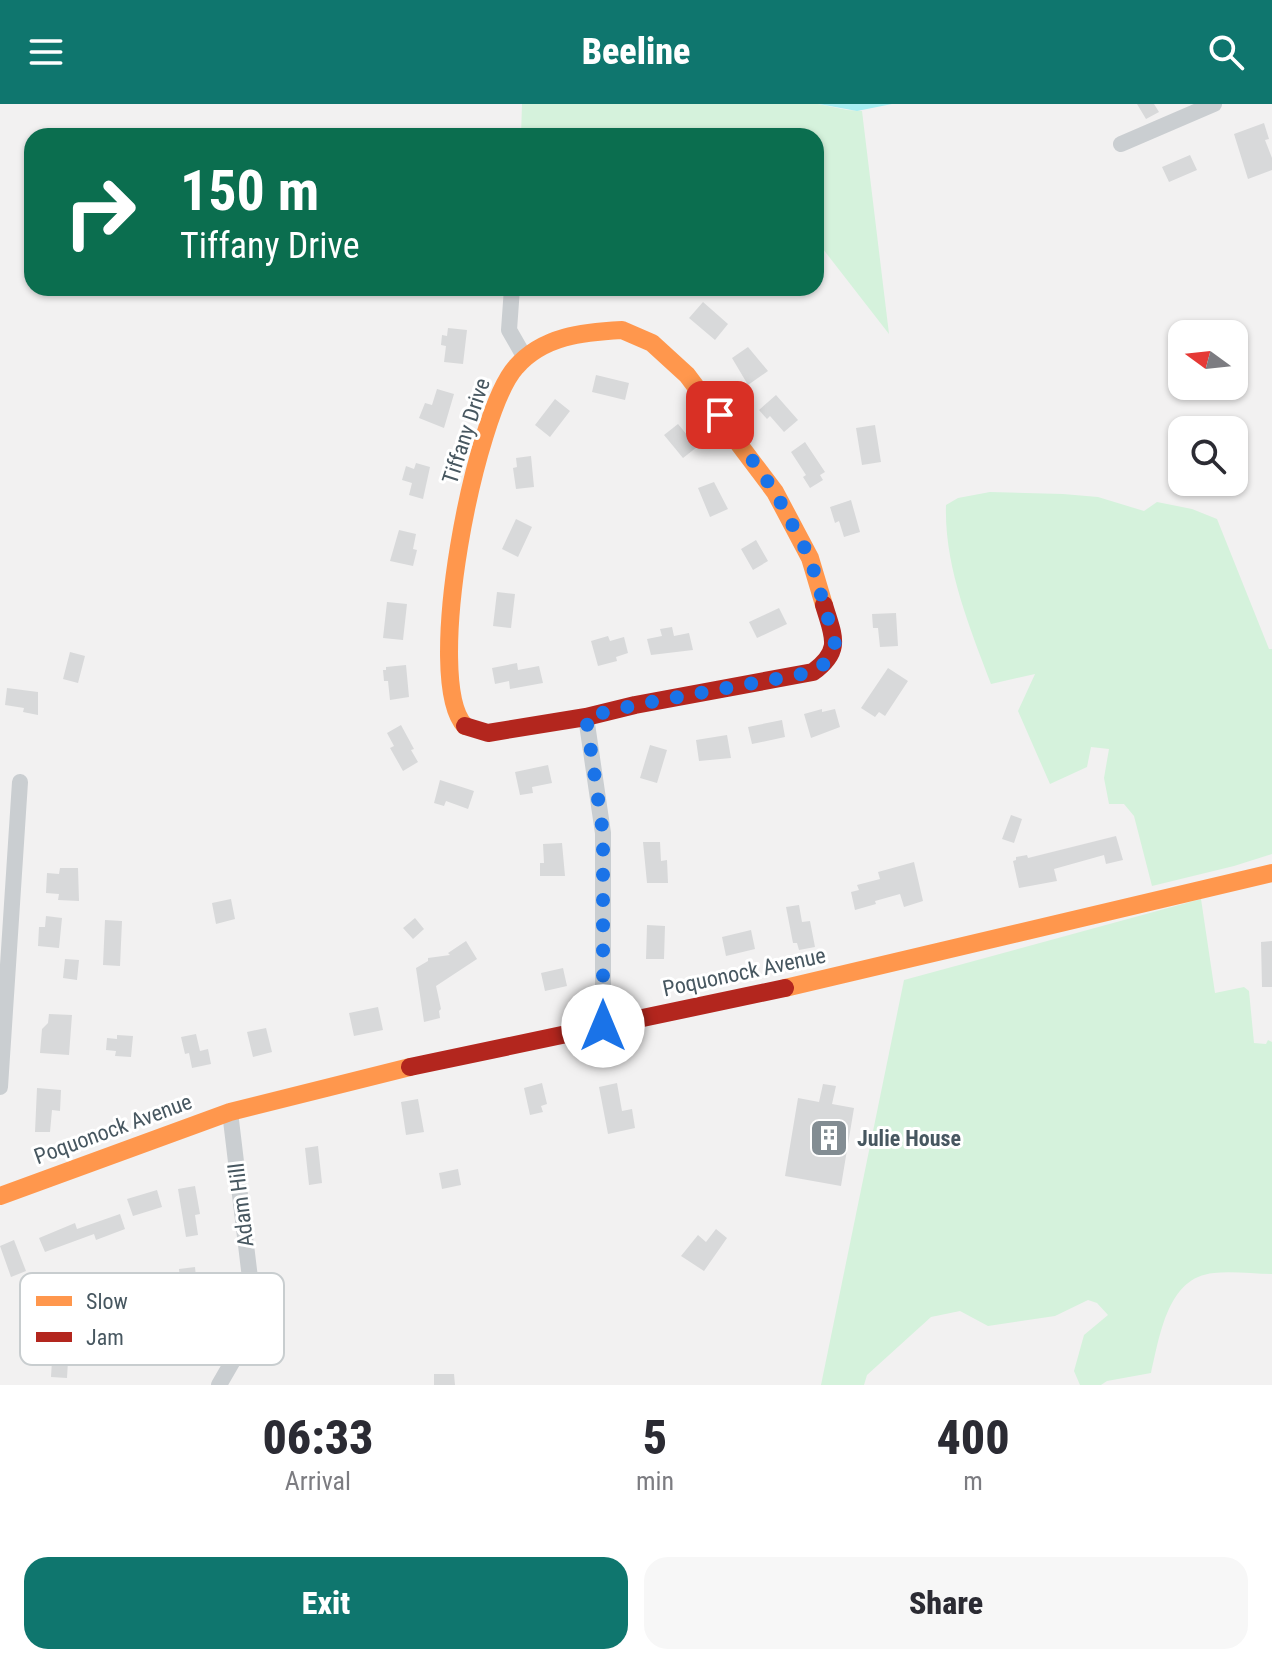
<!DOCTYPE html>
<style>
body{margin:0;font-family:"Roboto Condensed",sans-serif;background:#f7f7f7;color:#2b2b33;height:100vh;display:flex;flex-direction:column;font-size:30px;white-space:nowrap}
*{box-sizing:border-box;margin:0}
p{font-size:26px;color:#7c7c81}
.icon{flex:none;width:44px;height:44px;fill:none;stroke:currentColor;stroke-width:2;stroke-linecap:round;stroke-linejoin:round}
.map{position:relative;height:1281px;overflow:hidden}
.drawer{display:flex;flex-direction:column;background:#fff;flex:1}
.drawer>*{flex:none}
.hud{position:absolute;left:24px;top:24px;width:800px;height:168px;border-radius:24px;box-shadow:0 2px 6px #0004;background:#0b6e4f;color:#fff;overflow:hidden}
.needle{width:52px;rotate:285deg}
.tools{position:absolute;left:1168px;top:216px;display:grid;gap:16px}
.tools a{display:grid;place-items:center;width:80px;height:80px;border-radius:16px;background:#fff;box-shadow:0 2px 6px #0004;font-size:40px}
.pin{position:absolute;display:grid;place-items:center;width:68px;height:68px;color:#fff;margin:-34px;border-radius:16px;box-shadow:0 4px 12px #0006}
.me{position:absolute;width:88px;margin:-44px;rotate:0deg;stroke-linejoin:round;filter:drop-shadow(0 0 6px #0008)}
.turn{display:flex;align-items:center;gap:28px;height:168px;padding:0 24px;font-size:36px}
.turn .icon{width:104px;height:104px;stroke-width:2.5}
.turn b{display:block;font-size:56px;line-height:68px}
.eta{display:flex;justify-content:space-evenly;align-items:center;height:136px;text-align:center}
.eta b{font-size:48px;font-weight:800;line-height:56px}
.primary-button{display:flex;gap:16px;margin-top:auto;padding:16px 24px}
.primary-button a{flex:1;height:92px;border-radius:24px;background:#0f766e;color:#fff;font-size:32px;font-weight:800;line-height:92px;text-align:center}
.primary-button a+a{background:#f7f7f7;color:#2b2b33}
header{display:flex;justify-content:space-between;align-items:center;height:104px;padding:0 24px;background:#0f766e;color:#fff;font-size:36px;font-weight:800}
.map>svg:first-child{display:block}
.green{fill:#d5f2dc}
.water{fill:#a7eef2}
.building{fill:#d8d9da}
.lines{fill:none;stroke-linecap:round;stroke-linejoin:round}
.street{stroke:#caced1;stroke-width:16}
.slow{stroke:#ff974d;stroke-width:18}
.jam{stroke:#b3261e;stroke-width:18}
.route{stroke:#1a73e8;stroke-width:14;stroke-dasharray:0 25.2}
.labels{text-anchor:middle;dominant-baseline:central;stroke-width:6;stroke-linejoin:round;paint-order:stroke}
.street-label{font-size:22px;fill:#475760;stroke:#fff}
.poi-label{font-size:22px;font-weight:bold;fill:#475760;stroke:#fff;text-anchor:start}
.key{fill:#fff;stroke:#c8cdcf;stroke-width:2}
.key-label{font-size:22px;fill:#475760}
</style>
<header><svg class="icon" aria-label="menu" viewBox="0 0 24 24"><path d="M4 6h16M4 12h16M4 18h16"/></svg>Beeline<svg class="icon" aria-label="search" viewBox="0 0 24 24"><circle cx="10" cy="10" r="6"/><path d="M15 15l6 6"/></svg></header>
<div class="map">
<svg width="1272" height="1281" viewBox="0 0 1272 1281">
<rect width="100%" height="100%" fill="#f2f1f1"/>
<path class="green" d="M522,0h296l29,6 15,1 27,223 -73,-94v-104h-295z
M990,388l73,2 35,3 46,14 13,-9 35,7 25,10 52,130h3v205l-38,12 -82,20 -18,-70 -10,-12h-15l-5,-26 5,-29 -18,-2 -4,20 -37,17 -32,-73 17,-37 -44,10c-21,-56 -47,-118 -45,-179l12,-7z
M1201,795l14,94 29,-6 5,4 5,52 12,1 2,-4 4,2v232c-19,0 -39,-3 -58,-1 -47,4 -54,63 -63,100l-44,8 -6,4h-21l-6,-14 10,-36 24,-20 -11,-12 -9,-3 -33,16 -67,10 -28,-15 -29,6 -64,58 -3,10h-43l83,-405z"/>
<path class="water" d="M819,0h73l-35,7z"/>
<path class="building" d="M1137,0h17l5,8 -13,7z
M1264,19l5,16 -4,1 7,18v12l-24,9 -14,-45z
M1190,51l7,15 -28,12 -7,-15z
M703,198l25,22 -13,16 -26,-22z
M448,224l19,2 -4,34 -19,-2 2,-16 -5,-1 1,-10 5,1z
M748,243l20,24 -20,14 -16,-27z
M596,271l33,8 -4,17 -33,-8z
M437,285l17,5 -10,34 -25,-10 6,-15 7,2z
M776,291l22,25 -14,12 -14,-16 -3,3 -8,-9z
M555,295l15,12 -20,26 -15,-12z
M678,320l19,23 -14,11 -19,-23z
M875,321l6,37 -19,3 -6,-37z
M805,338l20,30 -5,3 3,5 -13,8 -7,-11 3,-2 -15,-23z
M531,352l3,31 -18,2 -3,-21 4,-1 -1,-9z
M416,359l14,4 -7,32 -14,-4 3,-12 -10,-3 4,-14 8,3z
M714,378l14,27 -18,8 -12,-29z
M851,396l9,32 -16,5 -5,-16 -4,2 -5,-16z
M516,415l16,8 -14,30 -16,-8z
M399,426l17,4 -3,15 4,1 -4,16 -23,-5z
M756,436l12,21 -15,9 -12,-21z
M497,488l18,2 -4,34 -18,-2z
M387,498l20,2 -4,36 -20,-2z
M779,504l8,16 -30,14 -8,-16z
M896,509l2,33 -18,1 -2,-19h-5l-1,-14z
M672,523l2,9 15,-3 4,17 -42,5 -4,-16 15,-3 -2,-7z
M608,532l2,5 14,-4 4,16 -12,4 1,4 -19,5 -7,-25z
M70,548l15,4 -7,27 -15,-4z
M517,559l1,7 21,-4 4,17 -33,6 -1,-8 -14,3 -3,-16z
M406,561l3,32 -19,3 -2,-19h-4l-1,-11h3v-3z
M888,564l20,13 -23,35 -6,-4 -4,5 -14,-9z
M7,584l31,4v23l-15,-3 1,-4 -19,-3z
M822,605v3l13,-3 5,18 -29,11 -7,-24z
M782,616l3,17 -33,7 -4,-17z
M401,621l13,24 -3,1 7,12 -15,9 -13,-23 4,-2 -7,-13z
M727,631l4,23 -32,3 -3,-21z
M650,641l17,5 -10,33 -17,-5z
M548,661l4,18 -20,4 1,6 -13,2 -5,-23z
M440,676l34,11 -6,18 -22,-8 -2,5 -10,-3z
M1011,711l11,4 -8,24 -12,-4z
M1116,732l7,24 -17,4 -2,-9 -50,14 3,12 -38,7 -6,-27 3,-1v-3l11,-2 1,3z
M643,738h17l1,19 6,-1 1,23h-21z
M562,739l3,33h-25v-13h4l-1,-19z
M914,758l9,39 -19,6 -4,-13 -25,7 1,3 -21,6 -4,-18 8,-2 -2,-5 23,-6 -2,-7z
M60,764h18l1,33 -21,-1 1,-6 -13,-1 1,-20 12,1z
M231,795l4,20 -19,5 -4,-21z
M799,801l3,17 8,-1 5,26 -16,3 -2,-7h-4l-7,-36z
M46,812l16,2 -3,30 -21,-2 1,-19h6z
M415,814l9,11 -11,10 -10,-11z
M105,816l17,1 -2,45 -17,-1z
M647,821l18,1 -1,33h-18z
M751,826l4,19 -29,7 -4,-19z
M466,837l11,18 -41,27 5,23 -2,2 1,7 -16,4 -8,-54 12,-7v-3l22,-3 -2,-2z
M1272,837v46h-10l-1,-45z
M65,855l14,1 -2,20 -14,-2z
M563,864l4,18 -22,5 -4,-18z
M378,903l5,23 -29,6 -5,-23z
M49,910l23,1 -3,40 -29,-2 2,-24 6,-6z
M266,924l6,24 -19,5 -6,-25z
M196,930l4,17 8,-2 3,15 -19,4 -3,-15 -4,1 -4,-17z
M117,931l16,1 -2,21 -16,-1 1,-5 -10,-1 1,-12 10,1z
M542,979l5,21 -6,2 2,6 -13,3 -6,-27z
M617,979l5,28 10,-2 3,19 -27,6 -9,-47z
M823,980l13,2 -4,18 22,4 -13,78 -56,-10 13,-78 21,4z
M37,984l24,2 -1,21 -8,-1 -2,22h-15z
M418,995l6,33 -18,3 -5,-33z
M318,1042l4,37 -13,2 -4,-37z
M458,1065l3,16 -19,4 -3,-16z
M195,1082l5,28 -5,1 3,20 -12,2 -8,-48z
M157,1086l5,17 -29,9 -6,-17z
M120,1110l5,15 -29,11 -2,-6 -49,18 -6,-14 36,-15 2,6z
M716,1125l11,9 -23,33 -23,-15 17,-21 8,7z
M14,1136l12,31 -15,6 -11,-31z
M195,1163l3,30 -16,1 -3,-29z
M52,1256l16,1 -1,17 -16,-1z
M434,1270h20l1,11h-21z"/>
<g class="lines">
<path class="street" d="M1121,40l93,-40
M512,184l-3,42 16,28
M586,613l17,116v193
M0,983l20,-305
M219,1281c15,-27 32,-50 34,-82l-23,-191"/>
<path class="slow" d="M622,226l30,13 35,32 88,117 35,66 14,47
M465,622c-43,-45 10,-314 51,-359 27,-31 67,-35 106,-37
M785,884l487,-115
M0,1092l230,-84 180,-45"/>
<path class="jam" d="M465,622l23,7 98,-16 49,-12 178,-33c30,-22 20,-36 11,-67
M410,963l375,-79"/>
</g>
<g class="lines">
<path class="route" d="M603,922v-193l-17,-116 49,-12 178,-33 15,-11 7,-19 -25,-84 -35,-66 -55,-77"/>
</g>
<defs>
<g id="building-square" transform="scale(2)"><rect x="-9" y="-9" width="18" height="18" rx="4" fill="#838d93" stroke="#fff"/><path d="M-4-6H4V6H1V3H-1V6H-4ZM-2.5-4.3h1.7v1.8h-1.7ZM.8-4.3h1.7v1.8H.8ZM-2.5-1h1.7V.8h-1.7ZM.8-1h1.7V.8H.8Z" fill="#fff"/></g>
</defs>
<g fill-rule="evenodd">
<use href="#building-square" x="829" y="1034"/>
</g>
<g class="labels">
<g class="street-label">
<text transform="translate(466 327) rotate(-72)">Tiffany Drive</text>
<text transform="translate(744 868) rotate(-12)">Poquonock Avenue</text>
<text transform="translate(113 1025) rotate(-20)">Poquonock Avenue</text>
<text transform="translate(241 1101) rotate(-97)">Adam Hill</text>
</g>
<g class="poi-label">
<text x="857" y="1034">Julie House</text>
</g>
</g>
<rect x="20" y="1169" width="264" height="92" rx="12" class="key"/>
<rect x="36" y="1192" width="36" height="10" fill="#ff974d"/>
<rect x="36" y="1228" width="36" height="10" fill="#b3261e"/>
<g class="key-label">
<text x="86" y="1205">Slow</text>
<text x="86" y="1241">Jam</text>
</g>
</svg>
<div class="tools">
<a><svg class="needle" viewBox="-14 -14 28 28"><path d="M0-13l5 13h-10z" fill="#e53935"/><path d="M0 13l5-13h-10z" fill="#7c7c81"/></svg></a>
<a><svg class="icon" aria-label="search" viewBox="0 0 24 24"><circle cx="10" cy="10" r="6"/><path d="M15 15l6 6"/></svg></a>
</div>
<div class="pin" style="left:720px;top:311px;background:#d93025"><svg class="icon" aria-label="arrive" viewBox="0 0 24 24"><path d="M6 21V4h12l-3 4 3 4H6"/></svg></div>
<svg class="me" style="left:603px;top:922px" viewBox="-20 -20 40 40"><circle r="19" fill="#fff"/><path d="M0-13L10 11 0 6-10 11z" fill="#1a73e8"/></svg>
<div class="hud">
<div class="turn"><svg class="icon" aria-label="right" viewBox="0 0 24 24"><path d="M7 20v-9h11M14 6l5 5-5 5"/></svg><div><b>150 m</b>Tiffany Drive</div></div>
</div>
</div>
<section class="drawer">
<div class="eta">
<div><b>06:33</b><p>Arrival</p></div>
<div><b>5</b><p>min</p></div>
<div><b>400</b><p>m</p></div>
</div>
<div class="primary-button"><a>Exit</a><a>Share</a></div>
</section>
